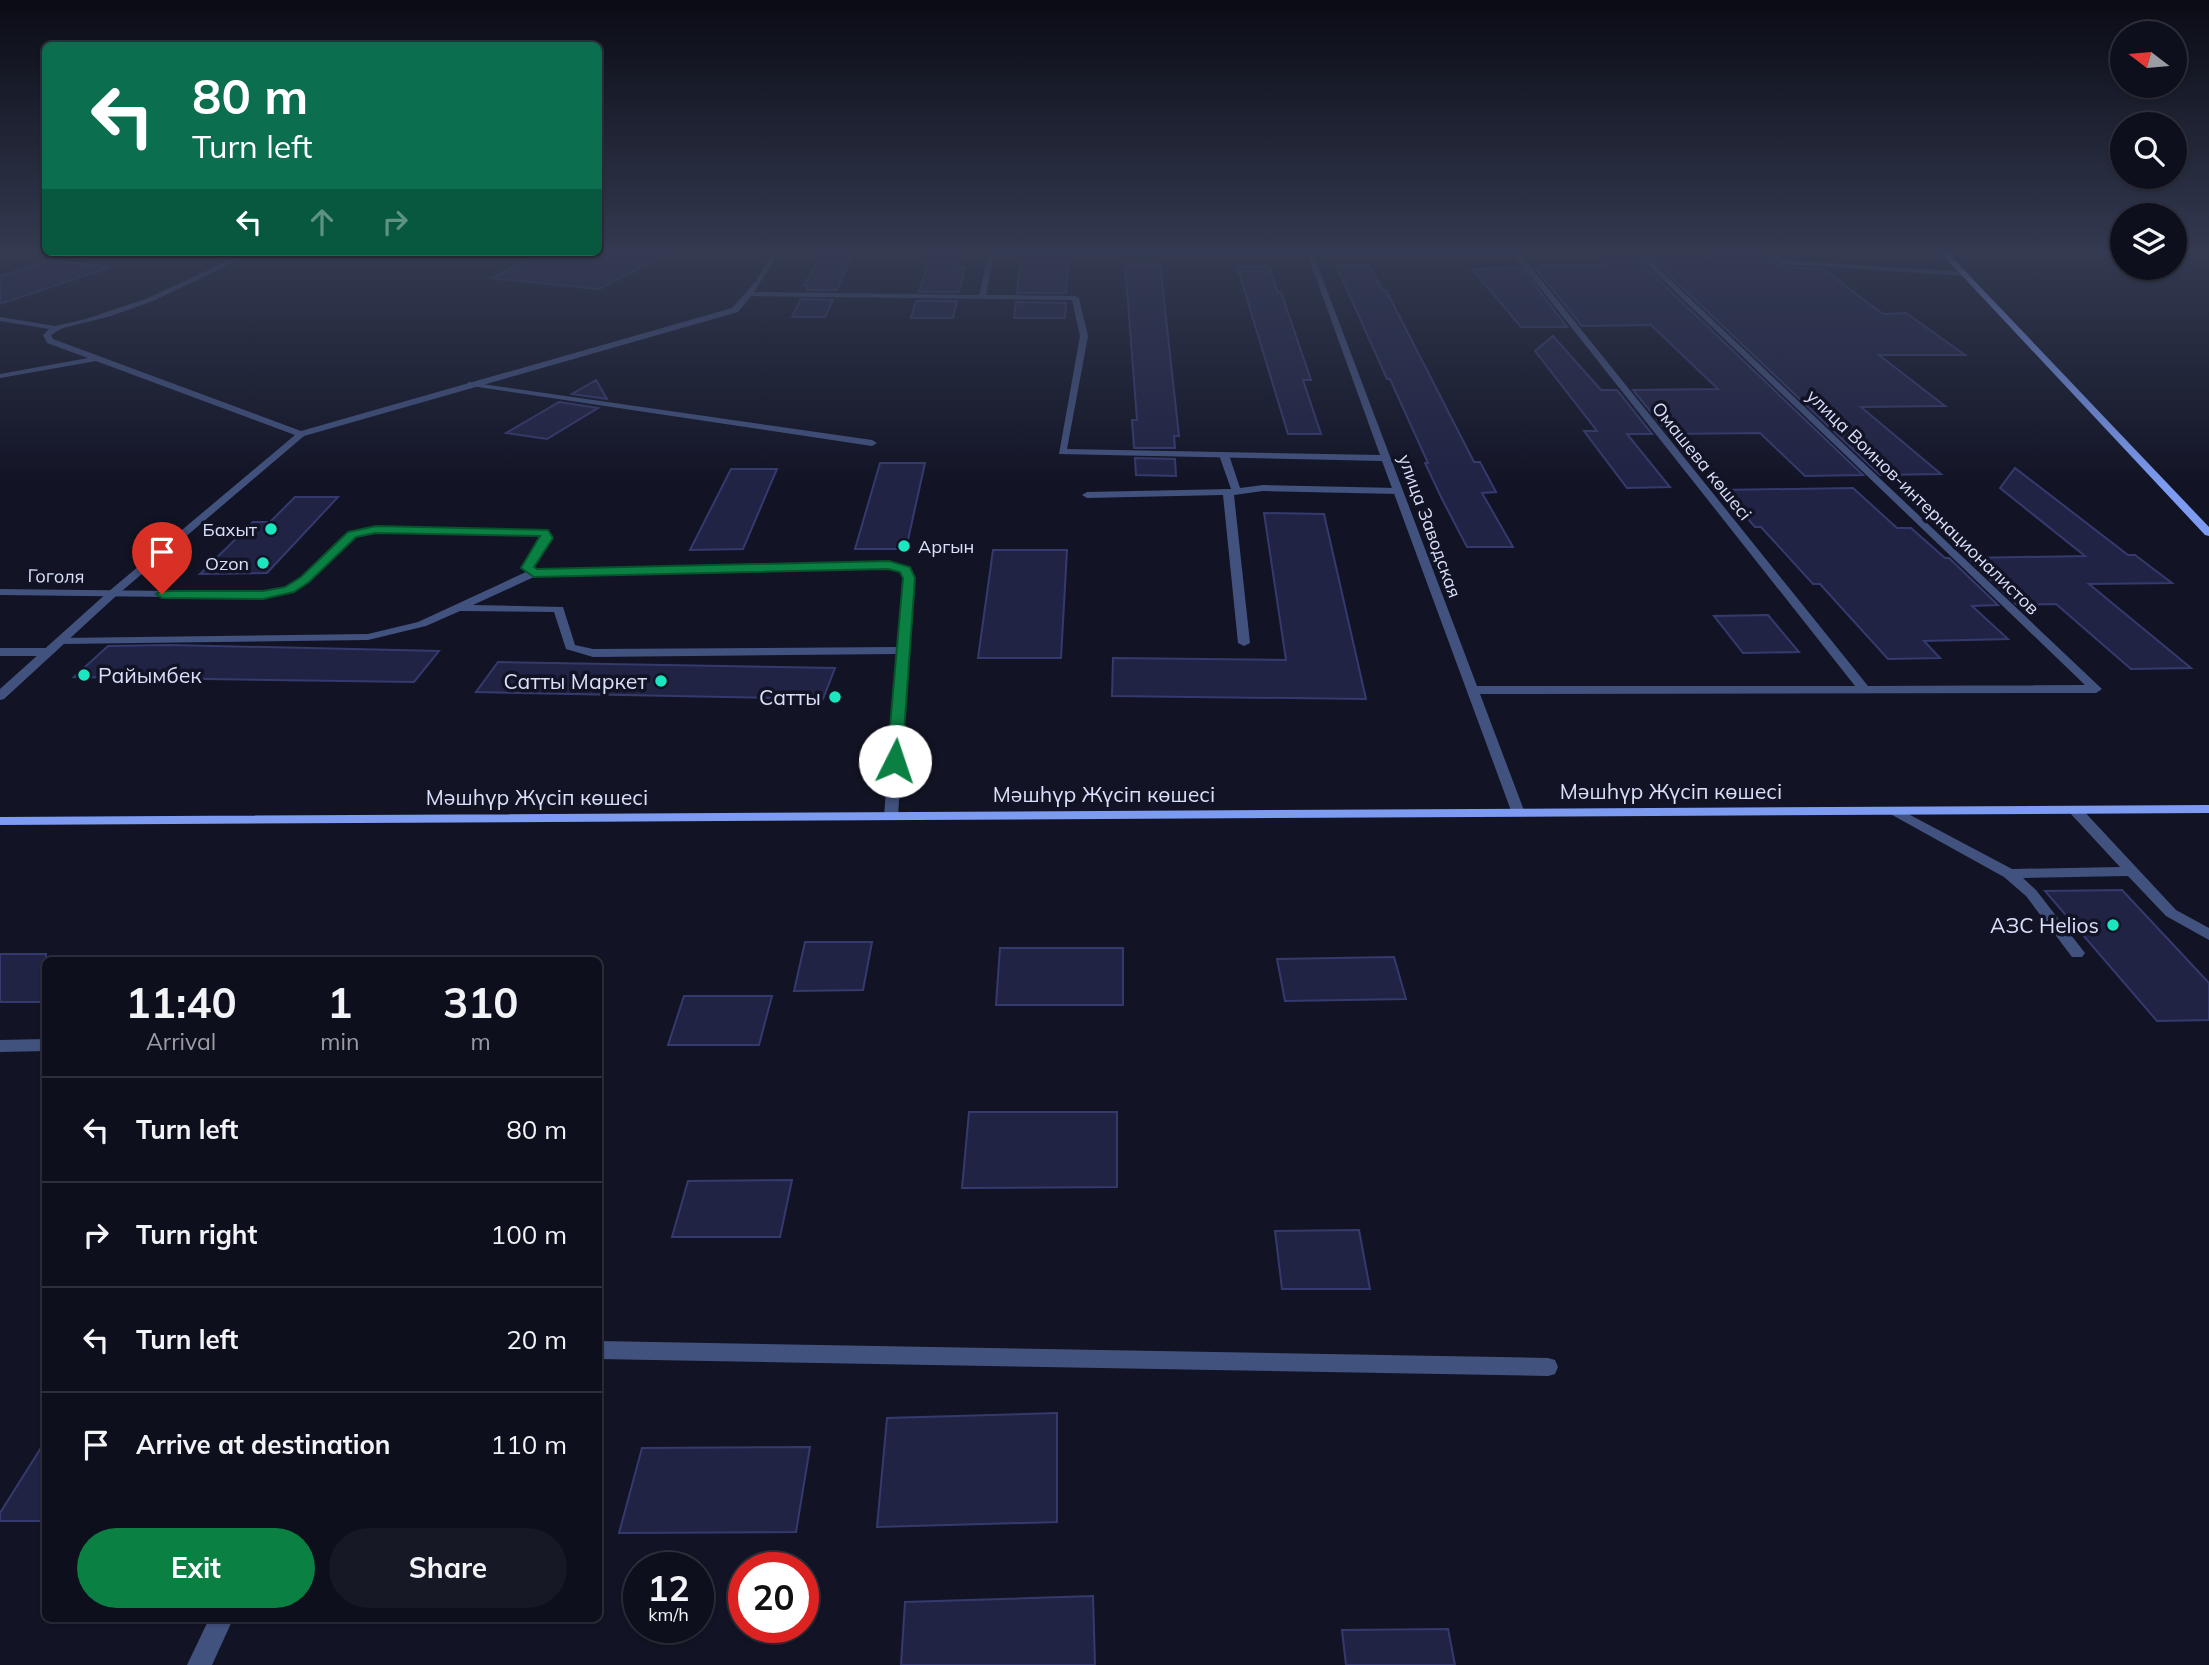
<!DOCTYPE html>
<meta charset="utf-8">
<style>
body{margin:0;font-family:Mulish,sans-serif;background:#171825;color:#f1f3f6;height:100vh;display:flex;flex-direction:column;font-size:26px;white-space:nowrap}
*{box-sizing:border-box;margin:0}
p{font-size:23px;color:#9b9ca3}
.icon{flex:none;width:38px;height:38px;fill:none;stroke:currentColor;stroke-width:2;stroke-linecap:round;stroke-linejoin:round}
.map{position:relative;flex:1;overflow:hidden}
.drawer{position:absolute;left:42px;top:957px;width:560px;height:665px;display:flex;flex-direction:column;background:#0e0f1c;border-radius:10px;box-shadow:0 2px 5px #0004,0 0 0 2px #2e2f3b}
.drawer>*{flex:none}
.guide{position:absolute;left:42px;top:42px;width:560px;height:214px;border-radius:10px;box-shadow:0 2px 5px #0004,0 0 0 2px #2e2f3b;background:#0b6e4f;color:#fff;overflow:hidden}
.needle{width:46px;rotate:286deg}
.fabs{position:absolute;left:2110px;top:21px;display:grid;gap:14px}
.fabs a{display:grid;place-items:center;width:77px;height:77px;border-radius:50%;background:#0e0f1c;box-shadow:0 2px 5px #0004,0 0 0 2px #2e2f3b;font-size:35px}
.speed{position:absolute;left:623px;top:1552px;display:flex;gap:14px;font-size:35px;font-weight:700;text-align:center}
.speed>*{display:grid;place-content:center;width:91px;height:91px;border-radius:50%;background:#0e0f1c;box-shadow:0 2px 5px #0004,0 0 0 2px #2e2f3b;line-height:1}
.speed small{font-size:18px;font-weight:400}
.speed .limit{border:10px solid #d22;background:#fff;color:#111}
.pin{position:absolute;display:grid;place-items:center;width:60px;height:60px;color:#fff;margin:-72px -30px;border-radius:50% 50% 50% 0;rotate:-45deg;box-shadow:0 0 7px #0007}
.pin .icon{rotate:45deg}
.me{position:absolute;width:77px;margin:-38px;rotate:4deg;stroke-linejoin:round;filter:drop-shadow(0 0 5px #0008)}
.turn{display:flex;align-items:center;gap:24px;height:147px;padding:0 35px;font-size:32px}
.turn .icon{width:91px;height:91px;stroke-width:2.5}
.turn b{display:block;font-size:49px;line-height:60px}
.lanes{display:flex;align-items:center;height:66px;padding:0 35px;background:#0003;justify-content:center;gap:35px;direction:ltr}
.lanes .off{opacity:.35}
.eta{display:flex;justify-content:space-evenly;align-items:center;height:119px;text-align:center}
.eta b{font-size:42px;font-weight:700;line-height:49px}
.button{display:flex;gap:14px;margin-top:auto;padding:14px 35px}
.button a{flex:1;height:80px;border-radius:42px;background:#0b8043;color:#fff;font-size:28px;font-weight:700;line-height:80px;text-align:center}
.button a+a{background:#171825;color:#f1f3f6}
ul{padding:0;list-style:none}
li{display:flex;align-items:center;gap:21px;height:105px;padding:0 35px;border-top:2px solid #2e2f3b}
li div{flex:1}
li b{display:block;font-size:26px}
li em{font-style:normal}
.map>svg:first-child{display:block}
.building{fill:#202344;stroke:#353a6e;stroke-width:2}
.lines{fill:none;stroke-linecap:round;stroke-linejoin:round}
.lane{fill:#42527f;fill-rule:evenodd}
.street{fill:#42527f;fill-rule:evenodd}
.secondary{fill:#7c9bf1;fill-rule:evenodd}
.route{fill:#0b8043;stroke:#07532c;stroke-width:2}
.poi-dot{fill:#1be6bf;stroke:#121425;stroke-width:2.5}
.labels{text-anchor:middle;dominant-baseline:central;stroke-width:7;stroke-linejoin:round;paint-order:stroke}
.far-street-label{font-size:18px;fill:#dae0fb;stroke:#121425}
.far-poi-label{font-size:18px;fill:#dae0fb;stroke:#121425;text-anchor:end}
.poi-label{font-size:21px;fill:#dae0fb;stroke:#121425;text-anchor:end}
.street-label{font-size:21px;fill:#dae0fb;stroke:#121425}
</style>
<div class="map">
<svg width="2209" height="1665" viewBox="0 0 2209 1665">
<rect width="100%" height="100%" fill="#121425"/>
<path class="building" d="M672,251l-73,38 -108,-11 56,-26z
M823,251h31l-17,39h-31l2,-4h-4z
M931,253h29l-4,15h9l-6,24h-40z
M1709,256h48l25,11 41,2 60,45 23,-1 59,42h-86l66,51 -84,1 80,67 -61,1 -228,-216 59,-1z
M1597,259h40l226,216 -58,1 -45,-43 -91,1 -36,-44 85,-1 -67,-64 -69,1 -47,-58h10l-3,-3h61z
M49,260l61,7 -110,37v-28z
M1020,262h48l-2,31h-49z
M1125,264h35l19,172h-5l1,12h-41l-2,-28h5z
M1336,265h33l13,25h4l88,172h6l16,30 -14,1 31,54h-46l-25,-48 -17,-36h3l-38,-84h-3z
M1237,266h32l9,26h3l30,88h-8l18,54h-33z
M1522,268l45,59h-46l-49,-58z
M801,299l32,1 -8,17h-33z
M916,301h41l-4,17h-42z
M1016,302l50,1 -1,15h-51z
M1553,336l48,54h16l35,44h-25l43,53 -43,1 -43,-57h13l-62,-80z
M596,380l11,19 -35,-5z
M559,402l39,6 -51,31 -41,-6z
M1135,458l40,1 1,17 -40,-1z
M880,463h45l-19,86h-51z
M2015,468l113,87h7l37,28 -83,1 102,84 -60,1 -75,-65 -39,1 -49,-47 117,-2 -85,-68z
M731,469h46l-34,80 -53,1z
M1853,488l44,40h14l34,30h4l49,47 -26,1 36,33 -84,2 16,17 -52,1 -68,-75h-7l-52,-57h-6l-33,-37z
M295,497h43l-71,76 -67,1 53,-52h17z
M1264,513l60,1 42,185 -254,-3 1,-38 173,2z
M993,550h74l-6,108h-83z
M1768,615l31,37 -56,1 -29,-37z
M170,645l269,6 -25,31 -340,-5 34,-31z
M498,662l337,6 -12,31 -347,-7z
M2122,890l87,93v37l-52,1 -112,-130z
M805,942h67l-9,48 -69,1z
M1000,948h123v57h-127z
M0,954h46v48h-46z
M1394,957l12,42 -121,2 -8,-42z
M684,996h88l-13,49h-91z
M969,1112h148v75l-155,1z
M792,1180l-12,57h-108l16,-56z
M1359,1230l11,59h-88l-7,-58z
M1057,1413v109l-180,5 10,-109z
M46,1440v81h-46v-8z
M810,1447l-14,85 -177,1 23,-85z
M1093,1596l2,69h-194l4,-63z
M1448,1629l7,36h-109l-4,-35z"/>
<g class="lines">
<path class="lane" d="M468,382l404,58 5,3 -5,3 -401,-60h-3z
M1224,452l5,3 11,33 23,-3 135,3 5,3 -5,3 -135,-3 -29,4 16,148 -6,3 -6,-3 -15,-148 -136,3 -5,-3 5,-3 144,-3 -12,-34z
M376,527l172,4 4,7 -19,29 3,3 353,-8 20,6 5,9 -16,239 -7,4 -7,-4 13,-162 -304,3 -27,-8 -12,-37 -94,-1 -34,15 -58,14 -307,4 -6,-3 6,-3 307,-4 50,-12 108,-50 -4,-4 20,-30 -1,-2 -165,-3 -20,4 -47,45 -16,10 -30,6 -263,-3v-6l263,3 23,-5 15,-9 48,-45zM888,568l13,4 3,5 -6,70 -305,2 -18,-4 -12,-38 -90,-2 63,-29z
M0,648h49l6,4 -6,4h-49z
M2075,806l5,1 96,103 33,18v12l-43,-24 -38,-40 -105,2 13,12 49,63 -3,4h-10l-46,-61 -22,-19 -119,-66 2,-3h10l115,61 108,-2 -50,-54 -2,-3 2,-3z
M46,1039v12l-46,1v-12z
M598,1341l950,17 7,2 3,7 -3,7 -7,2 -950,-17z
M209,1619h24l-21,46h-25z"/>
<path class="street" d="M773,251h7l-26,41 225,3 10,-44h529l350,435 217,-1 -452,-434h7l462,438 -6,4 -616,1 45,119 -2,3h-10l-131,-355 -323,-7 21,-118 -8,-36 -321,-4 -13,16 -434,124 -188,160 -112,103 -4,1v-11l108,-97 187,-157 -199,-74 -96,17v-4l88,-16 -41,-15 -4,-8 6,-6 -49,-8v-4l55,9 31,-7 62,-21 99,-46h8l-102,49 -42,15 -48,12 -12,7 2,4 248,92 431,-123 24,-27zM994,256h314l72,199 -313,-6 21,-113 -9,-38 -4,-2 -89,-1zM1314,256h201l340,430h-378z
M1753,251h10l20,9 181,12 3,2 -3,2 -182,-12z"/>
<path class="secondary" d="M1939,251h7l263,276v9l-4,-1z
M2209,805v8l-2209,12v-8z"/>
</g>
<linearGradient id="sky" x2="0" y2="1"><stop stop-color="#0a0b14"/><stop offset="0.52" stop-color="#333a51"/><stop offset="1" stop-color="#333a51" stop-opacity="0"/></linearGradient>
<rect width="2209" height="485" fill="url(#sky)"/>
<path class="route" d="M376,526l172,4 5,8 -19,29 3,2 352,-8 21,6 5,11 -13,183 -7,4 -8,-4 16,-183 -3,-6 -12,-3 -354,8 -13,-9 19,-32 -164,-3 -20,4 -47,45 -15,10 -31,7 -101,-1 -6,-4 6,-3h101l22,-4 16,-10 47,-45z"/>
<g class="poi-dot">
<circle cx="271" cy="529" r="7"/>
<circle cx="904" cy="546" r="7"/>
<circle cx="263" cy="563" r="7"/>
<circle cx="84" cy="675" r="7"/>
<circle cx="661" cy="681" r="7"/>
<circle cx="835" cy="697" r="7"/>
<circle cx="2113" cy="925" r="7"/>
</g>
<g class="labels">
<g class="far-street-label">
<text transform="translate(1702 461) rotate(51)">Омашева көшесі</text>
<text transform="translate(1923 502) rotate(44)">улица Воинов-интернационалистов</text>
<text transform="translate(1430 526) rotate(70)">улица Заводская</text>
<text transform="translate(56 576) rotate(1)">Гоголя</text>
</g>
<g class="far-poi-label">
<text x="257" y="529">Бахыт</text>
<text x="918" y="546" text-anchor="start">Аргын</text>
<text x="249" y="563">Ozon</text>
</g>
<g class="poi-label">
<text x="98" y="675" text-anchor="start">Райымбек</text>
<text x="647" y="681">Сатты Маркет</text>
<text x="821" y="697">Сатты</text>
<text x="2099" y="925">АЗС Helios</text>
</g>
<g class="street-label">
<text x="1671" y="791">Мәшһүр Жүсіп көшесі</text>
<text x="1104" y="794">Мәшһүр Жүсіп көшесі</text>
<text x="537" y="797">Мәшһүр Жүсіп көшесі</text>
</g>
</g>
</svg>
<div class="fabs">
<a><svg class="needle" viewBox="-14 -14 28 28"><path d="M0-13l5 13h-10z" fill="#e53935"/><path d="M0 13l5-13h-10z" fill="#9b9ca3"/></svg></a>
<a><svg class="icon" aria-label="search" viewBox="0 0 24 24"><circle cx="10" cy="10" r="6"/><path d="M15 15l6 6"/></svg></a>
<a><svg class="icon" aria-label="layers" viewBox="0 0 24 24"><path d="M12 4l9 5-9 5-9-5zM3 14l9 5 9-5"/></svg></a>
</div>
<div class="speed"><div>12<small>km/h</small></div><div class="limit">20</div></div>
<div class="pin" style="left:162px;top:594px;background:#d93025"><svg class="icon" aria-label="arrive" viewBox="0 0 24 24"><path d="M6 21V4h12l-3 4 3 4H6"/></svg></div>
<svg class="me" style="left:895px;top:761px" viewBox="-20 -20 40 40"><circle r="19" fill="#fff"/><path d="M0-13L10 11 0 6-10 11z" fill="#0b8043"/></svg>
<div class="guide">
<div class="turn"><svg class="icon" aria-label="left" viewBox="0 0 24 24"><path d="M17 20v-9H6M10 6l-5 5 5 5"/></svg><div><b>80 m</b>Turn left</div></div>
<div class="lanes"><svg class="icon" aria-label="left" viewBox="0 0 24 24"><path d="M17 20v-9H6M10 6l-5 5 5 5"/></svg><svg class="icon off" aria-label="ahead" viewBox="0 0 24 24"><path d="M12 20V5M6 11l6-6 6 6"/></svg><svg class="icon off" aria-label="right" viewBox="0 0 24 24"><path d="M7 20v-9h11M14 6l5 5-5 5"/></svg></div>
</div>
<section class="drawer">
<div class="eta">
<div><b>11:40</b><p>Arrival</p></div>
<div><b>1</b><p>min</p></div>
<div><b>310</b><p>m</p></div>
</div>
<ul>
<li><svg class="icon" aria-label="left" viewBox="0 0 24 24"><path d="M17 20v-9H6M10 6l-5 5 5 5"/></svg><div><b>Turn left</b></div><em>80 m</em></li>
<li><svg class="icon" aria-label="right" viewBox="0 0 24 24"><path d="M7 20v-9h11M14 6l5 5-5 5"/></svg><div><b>Turn right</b></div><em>100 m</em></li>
<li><svg class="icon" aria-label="left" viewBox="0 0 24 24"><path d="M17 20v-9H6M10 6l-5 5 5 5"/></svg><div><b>Turn left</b></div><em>20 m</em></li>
<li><svg class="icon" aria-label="arrive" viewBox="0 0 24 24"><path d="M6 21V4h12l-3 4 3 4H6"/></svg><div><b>Arrive at destination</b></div><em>110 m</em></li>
</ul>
<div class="button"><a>Exit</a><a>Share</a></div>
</section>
</div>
